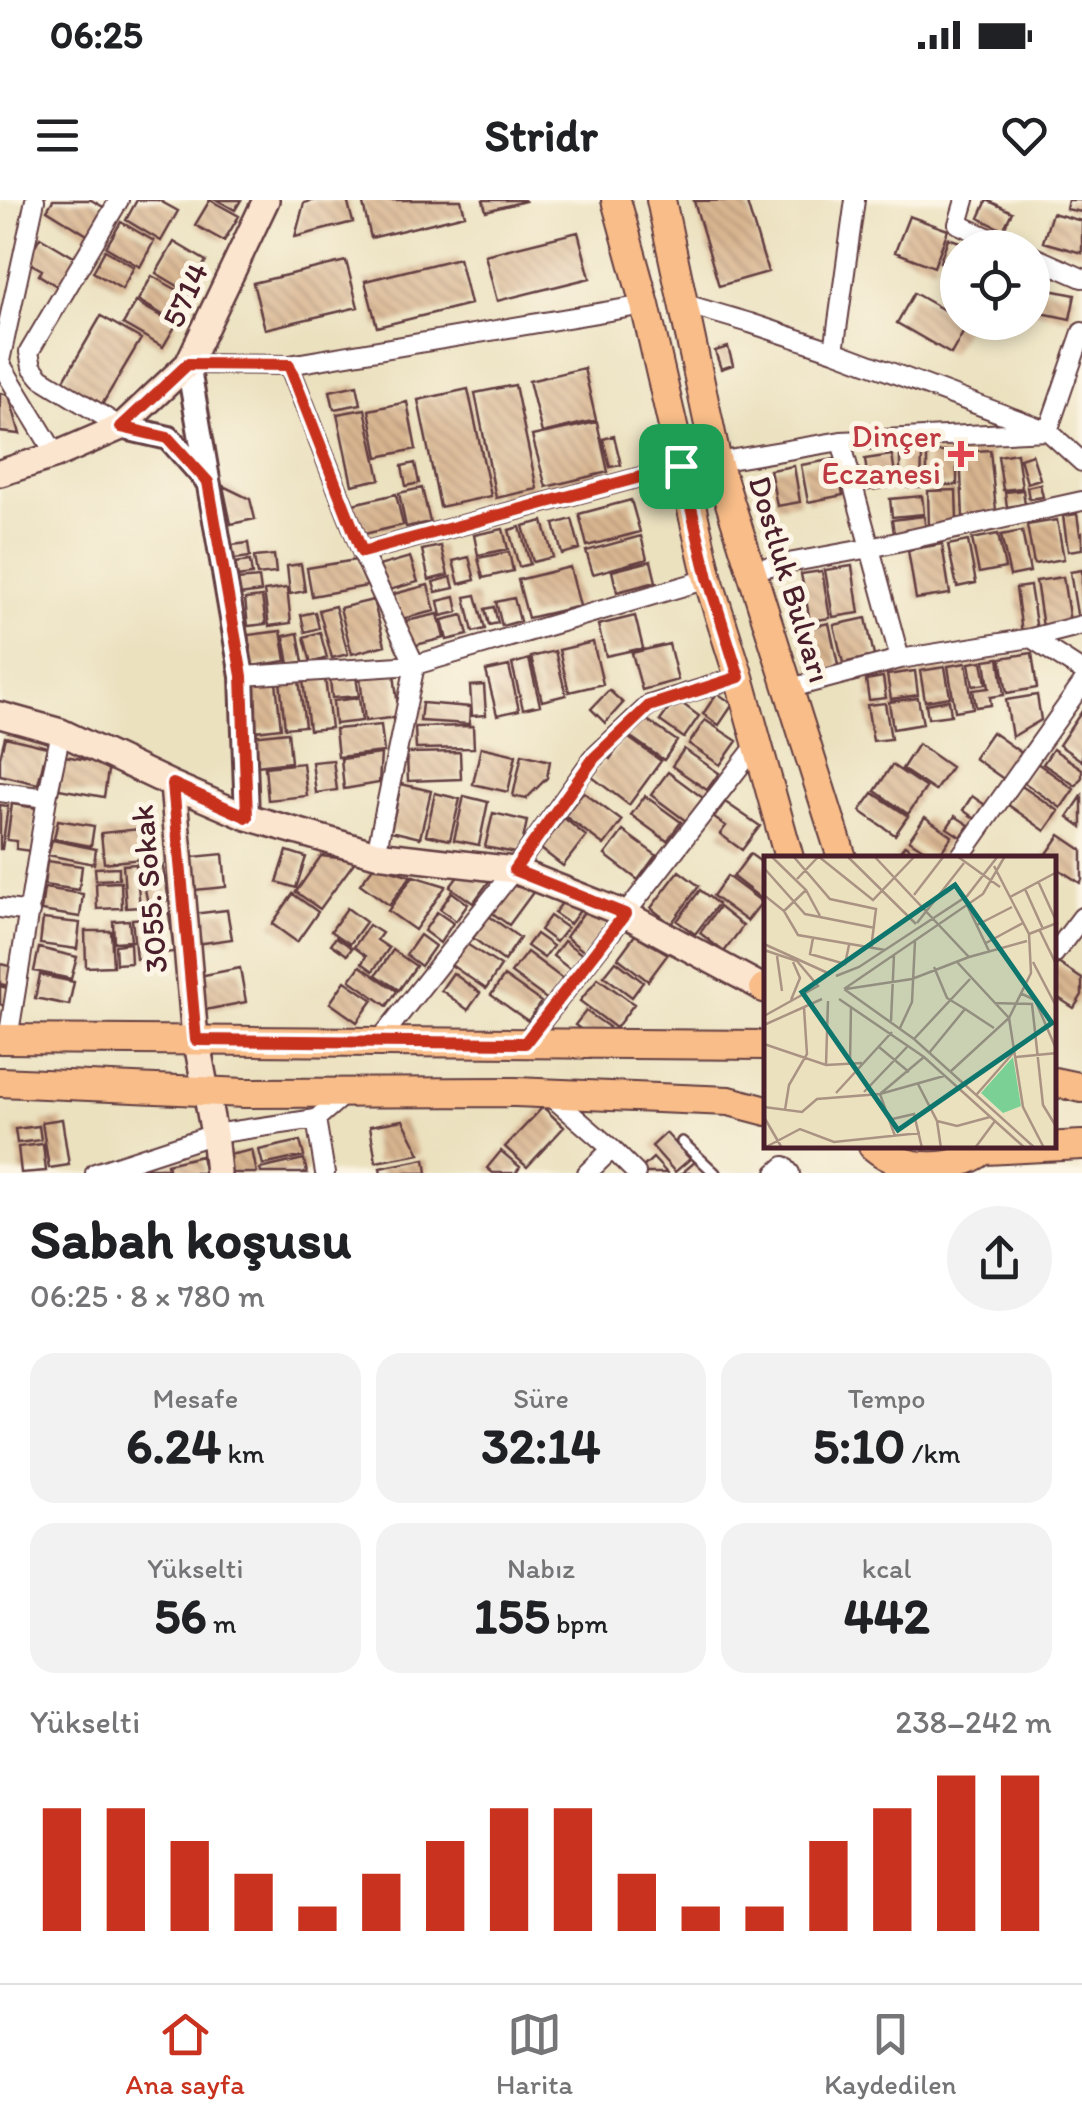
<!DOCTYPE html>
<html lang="tr">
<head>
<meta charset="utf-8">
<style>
  body { margin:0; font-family:Itim,sans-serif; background:#f2f2f2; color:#202124; height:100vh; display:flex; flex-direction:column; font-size:38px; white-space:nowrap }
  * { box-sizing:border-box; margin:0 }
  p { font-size:32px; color:#757577 }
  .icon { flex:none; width:55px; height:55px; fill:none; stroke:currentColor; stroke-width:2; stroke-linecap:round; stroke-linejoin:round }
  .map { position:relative; height:973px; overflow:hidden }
  .details { display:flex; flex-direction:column; background:#fff; flex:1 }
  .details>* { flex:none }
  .tools { position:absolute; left:940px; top:30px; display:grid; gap:20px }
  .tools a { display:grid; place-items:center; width:110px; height:110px; border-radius:50%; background:#fff; box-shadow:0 5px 15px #0003; font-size:50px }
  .pin { position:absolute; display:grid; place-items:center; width:85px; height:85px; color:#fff; margin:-42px; border-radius:20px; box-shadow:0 5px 15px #0006 }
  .round { display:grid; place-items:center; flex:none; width:105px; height:105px; border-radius:52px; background:#f2f2f2 }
  .head { display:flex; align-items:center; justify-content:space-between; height:170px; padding:0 30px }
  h1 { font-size:55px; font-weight:700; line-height:75px }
  .figures { display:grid; grid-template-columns:repeat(3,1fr); gap:15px; height:170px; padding:10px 30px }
  .figures div { display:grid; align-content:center; border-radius:25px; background:#f2f2f2; text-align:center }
  .figures b { font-size:50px; font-weight:700 }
  .figures small { font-size:28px; font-weight:400 }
  .figures p { font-size:28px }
  .chart { height:280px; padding:20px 30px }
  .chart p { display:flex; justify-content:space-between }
  .chart svg { width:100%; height:180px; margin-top:10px; stroke:#c8321e; stroke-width:6 }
  .status { display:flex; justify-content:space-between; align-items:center; height:70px; padding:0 50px; background:#fff; direction:ltr }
  .status svg { height:28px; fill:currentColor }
  header { display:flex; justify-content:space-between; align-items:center; height:130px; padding:0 30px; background:#fff; font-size:45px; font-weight:700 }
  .tabs { display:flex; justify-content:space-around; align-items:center; height:140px; border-top:2px solid #e0e0e0; background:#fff; font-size:28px; color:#757577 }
  .tabs a { display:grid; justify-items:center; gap:5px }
  .tabs .active { color:#c8321e }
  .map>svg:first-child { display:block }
</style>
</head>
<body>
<div class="status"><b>06:25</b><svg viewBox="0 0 49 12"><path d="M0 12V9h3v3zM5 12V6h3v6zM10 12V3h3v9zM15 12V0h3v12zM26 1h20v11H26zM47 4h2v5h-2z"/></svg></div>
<header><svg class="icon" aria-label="menu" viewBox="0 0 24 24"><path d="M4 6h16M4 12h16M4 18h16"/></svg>Stridr<svg class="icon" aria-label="heart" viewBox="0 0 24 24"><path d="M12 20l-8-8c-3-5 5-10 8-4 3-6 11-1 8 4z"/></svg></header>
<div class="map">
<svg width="1082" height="973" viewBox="0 0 1082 973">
  <defs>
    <pattern id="building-back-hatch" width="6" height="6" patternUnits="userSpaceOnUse" patternTransform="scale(2.5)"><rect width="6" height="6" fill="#d9b691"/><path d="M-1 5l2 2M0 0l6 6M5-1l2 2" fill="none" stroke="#b29377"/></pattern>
  </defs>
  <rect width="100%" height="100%" fill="#fcf5e5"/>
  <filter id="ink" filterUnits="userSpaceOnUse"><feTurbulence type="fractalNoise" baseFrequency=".01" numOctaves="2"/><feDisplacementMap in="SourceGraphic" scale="20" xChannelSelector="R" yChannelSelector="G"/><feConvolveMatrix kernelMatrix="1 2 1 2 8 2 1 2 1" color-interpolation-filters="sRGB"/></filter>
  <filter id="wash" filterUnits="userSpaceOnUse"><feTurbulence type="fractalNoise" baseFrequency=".0048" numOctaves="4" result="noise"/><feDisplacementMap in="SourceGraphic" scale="40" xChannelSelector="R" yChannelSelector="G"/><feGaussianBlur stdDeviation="2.25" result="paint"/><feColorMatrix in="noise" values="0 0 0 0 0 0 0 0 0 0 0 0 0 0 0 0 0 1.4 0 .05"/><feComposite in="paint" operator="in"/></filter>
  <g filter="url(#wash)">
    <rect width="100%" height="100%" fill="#ebe1bf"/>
    <g id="blocks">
      <!-- building -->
      <path fill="url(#building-back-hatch)" d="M53 0H91L105 8 89 36 47 10Z
        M137 0H158L178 11 161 41 126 20Z
        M210 0 239 16 224 41 195 25Z
        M217 0H241L235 10Z
        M315 0H347L353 22 295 37 304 3Z
        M362 0H461L465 15 371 38Z
        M483 0H524L525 1 486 11Z
        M746 0 768 72 719 86 694 1Z
        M987 0 1012 12 1003 30 979 18Z
        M1068 0H1082V12L1066 9Z
        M1052 13 1082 21V53L1043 42Z
        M909 16 948 30 934 67 895 52Z
        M121 22 154 41 140 67 106 47Z
        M578 32 590 78 497 101 485 55Z
        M40 37 77 59 60 88 39 75 42 70 26 61Z
        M948 38 975 47 958 48V68L940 62Z
        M174 42 206 61 188 92 156 73Z
        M105 50 134 67 122 89 93 72Z
        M459 58 470 104 377 127 365 81Z
        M346 61 358 107 265 129 253 83Z
        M152 76 190 97 175 122 138 100Z
        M1035 87 1075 95 1070 119 1032 111Z
        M914 93 958 118V122L968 124 951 154 897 123Z
        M136 102 176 125 163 147 123 124Z
        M101 116 141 139 100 208 61 185Z
        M728 147 733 165 721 169 715 151Z
        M584 168 596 220 542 233 529 181Z
        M357 185 361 204 334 209 330 191Z
        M515 185 537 289 496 298 475 193Z
        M468 189 491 296 440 307 418 200Z
        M0 193 9 195 20 234 0 232Z
        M407 202 416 249 378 257 369 210Z
        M365 209 380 279 352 285 337 214Z
        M597 222 608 272 546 287 532 236Z
        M614 236 621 265 610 267 603 239Z
        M990 250 996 311 963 317 960 252Z
        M927 252H957V285H927Z
        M1017 253 1022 288 1003 290 998 256Z
        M900 254H922L921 287H900Z
        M1032 254 1040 279 1027 283 1020 258Z
        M892 255 897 286 869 290 865 259Z
        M836 259 843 295 808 302 801 265Z
        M415 263 419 283 406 286 402 266Z
        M794 266 800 302 777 306 770 270Z
        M1040 284 1043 297 1029 299 1027 287Z
        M223 286 250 299 255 319 231 324Z
        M422 288 430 322 406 327 399 293Z
        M956 290 957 320 929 327 928 291Z
        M1023 290 1025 304 1007 307 1005 292Z
        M396 294 403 325 360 335 353 304Z
        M922 296 924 314 892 317 890 299Z
        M631 300 640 332 587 346 579 314Z
        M1077 314 1080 334 1082 333V349L1068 351 1063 316Z
        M924 316 926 330 894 333 892 320Z
        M572 319 580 349 562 354 554 324Z
        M1057 320 1064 359 1034 364 1027 325Z
        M543 321 553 357 533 362 523 326Z
        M520 327 530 364 519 367 509 330Z
        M503 329 508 349 478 355 474 335Z
        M1022 331 1030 372 1010 376 1001 335Z
        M998 334 1005 368 979 373 972 339Z
        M641 336 647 359 593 374 586 351Z
        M968 341 976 383 957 387 948 345Z
        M248 343 250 357 234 359 232 345Z
        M942 344 950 394 916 399 908 350Z
        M441 346 448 375 429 380 422 350Z
        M509 352 513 371 483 378 478 358Z
        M274 355 276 373 257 375 254 357Z
        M410 357 418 382 382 392 375 367Z
        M469 357 475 380 459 384 453 361Z
        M356 360 367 386 312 396 307 368Z
        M250 361 252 375 236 377 234 363Z
        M651 361 656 382 617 392 612 371Z
        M301 364 305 391 290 394 287 366Z
        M852 366 859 413 833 417 825 370Z
        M570 367 580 406 528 418 518 380Z
        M1082 370V419L1078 420 1070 372Z
        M822 371 830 418 810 421 801 374Z
        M451 377 454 388 436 392 433 382Z
        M1063 377 1070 422 1043 427 1036 381Z
        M259 378 261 392 239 395 237 380Z
        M428 385 435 411 401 419 394 394Z
        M1030 386 1037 430 1022 433 1016 388Z
        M287 388 291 423 269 426 264 391Z
        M476 395 485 429 473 432 465 397Z
        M262 397 266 424 248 426 245 399Z
        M455 397 458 412 441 416 438 401Z
        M514 398 520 421 502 426 496 402Z
        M373 400 385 445 352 454 340 408Z
        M335 406 348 454 332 458 319 410Z
        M494 407 498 423 489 425 485 409Z
        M315 412 319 428 305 432 301 415Z
        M438 414 444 438 408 447 402 422Z
        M463 415 468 435 447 440 442 420Z
        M635 416 643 448 606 456 598 425Z
        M866 418 874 456 843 463 834 425Z
        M829 423 839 469 813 475 802 429Z
        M281 431 286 461 252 466 248 435Z
        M320 432 327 458 311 463 304 437Z
        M298 433 303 462 289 464 284 436Z
        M593 442 603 484 569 492 559 450Z
        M669 444 678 480 642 490 632 453Z
        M555 451 566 495 542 501 531 457Z
        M1032 453 1037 488 1007 493 1001 458Z
        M999 458 1004 495 990 497 991 505 976 507 973 490 989 488 985 460Z
        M529 459 540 505 523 509 512 464Z
        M982 461 986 484 973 486 969 463Z
        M966 463 973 508 955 511 948 466Z
        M509 466 519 510 497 515 486 471Z
        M945 467 950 497 925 501 920 471Z
        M915 471 918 495 891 499 887 475Z
        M394 473 399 517 365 521 360 477Z
        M356 476 359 496 332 498 330 479Z
        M883 477 886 498 869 500 866 480Z
        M325 478 331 528 309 530 303 480Z
        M299 480 305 526 285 528 280 481Z
        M276 482 281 528 255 531 250 484Z
        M484 485 486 515 472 516 470 486Z
        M609 490 623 503 605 523 591 509Z
        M717 493 733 504 719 525 703 514Z
        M1037 495 1041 520 1012 537 1006 500Z
        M359 498 362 521 335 524 333 501Z
        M918 498 923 524 893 529 889 502Z
        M676 499 699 516 684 538 660 521Z
        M949 500 951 515 928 518 926 504Z
        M422 503 470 507 469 524 420 521Z
        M885 503 891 539 873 541 867 505Z
        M1082 511V561L1059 545Z
        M643 517 677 541 664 560 629 536Z
        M705 520 737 541 720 565 689 544Z
        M381 525 384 552 338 557 335 529Z
        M473 526 474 548 416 549 415 527Z
        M288 532 291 562 256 566 252 536Z
        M992 532 1023 554 1005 580 974 558Z
        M626 536 661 561 629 605 592 577 607 557 610 559Z
        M5 537 47 547 38 584 0 575V557Z
        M918 544 951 567 935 591 902 569Z
        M481 547 516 555 508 592 473 584Z
        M684 549 719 573 707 590 672 566Z
        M1053 549 1082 569V577L1076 586 1043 564Z
        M460 552 461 579 408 581 407 553Z
        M381 554 379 583 344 589 341 559Z
        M522 554 550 561 547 578 526 599 513 596Z
        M65 556 109 564 104 597 59 589Z
        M333 560 337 590 316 593 312 562Z
        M303 563 307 596 268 600 265 567Z
        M1037 563 1074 589 1061 608 1023 582Z
        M892 565 926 588 908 614 875 591Z
        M668 572 703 598 686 621 651 595Z
        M401 584 431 591 420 638 391 631Z
        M1020 585 1059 611 1045 631 1007 604Z
        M583 592 622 621 604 645 565 616Z
        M435 593 460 599 450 640 426 635Z
        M873 593 908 616 895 635 860 611Z
        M464 596 488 602 479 645 454 640Z
        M645 596 681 622 667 641 631 615Z
        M972 596 988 607 978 621 963 610Z
        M1082 596V627L1068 617Z
        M725 602 760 626 742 650 720 634 726 626 714 618Z
        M12 604 36 608 31 651 16 649 17 641 7 640Z
        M0 605 8 606 2 649H0Z
        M493 613 527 621 520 654 485 647Z
        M955 616 969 625 961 637 947 628Z
        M925 617 952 636 937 658 909 640Z
        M564 618 586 636 563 666 541 649Z
        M58 620 94 626 91 646 54 639Z
        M149 628 153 658 104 663 101 633Z
        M623 631 656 655 638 680 605 655Z
        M1060 635 1082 650V680L1080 683 1054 666V658H1044Z
        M52 640 96 649 94 664 48 655Z
        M905 645 924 658H895Z
        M287 651 306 657 296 688 277 682Z
        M223 654 226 687 195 690 192 657Z
        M750 654 767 666V695L763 700 733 677Z
        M321 656 356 660 320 709 296 692Z
        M47 661 82 666 79 690 44 685Z
        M162 662 169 700 148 704 140 665Z
        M136 664 140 707 126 708 123 665Z
        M375 665 411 676 389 705 360 684Z
        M119 667V679L96 680 95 668Z
        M679 671 699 686 671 724 651 708Z
        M459 675 490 680 473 703 450 687Z
        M413 676 446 686 415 730 388 711Z
        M727 676 762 702 747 721 713 696Z
        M121 682 122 708 97 709 96 683Z
        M507 684 534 691 509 725 488 710Z
        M44 688 83 694 80 717 41 711Z
        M700 690 718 704 695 734 677 721Z
        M452 692 468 704 456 721 440 709Z
        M293 694 318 712 297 742 272 724Z
        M563 702 581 709 570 724 554 713Z
        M719 707 743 726 724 752 700 733Z
        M347 708 366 722 350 744 331 731Z
        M227 710 232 739 196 744 192 714Z
        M437 712 453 723 440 743 424 731Z
        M584 712 609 721 586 753 566 737Z
        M169 713 174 752 155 754 150 715Z
        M489 716 520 738 504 761 473 738Z
        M550 716 567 728 556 742 540 730Z
        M146 718 151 758 136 759 132 719Z
        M43 719 80 723 77 749 40 744Z
        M129 720 131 741 114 742 113 721Z
        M369 725 382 733 377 740 389 748 373 771 362 763 366 756 354 747Z
        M85 731H111L113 766 86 767Z
        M536 734 553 746 544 758 527 746Z
        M420 735 435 746 421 766 406 755Z
        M635 735 668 754 648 781 618 758Z
        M336 737 352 748 347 755 331 744Z
        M564 741 583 755 571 770 553 756Z
        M130 743 131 763 116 764 115 745Z
        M465 743 501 766 486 789 451 765Z
        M39 748 77 757 71 779 34 771Z
        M393 750 416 766 399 790 376 775Z
        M527 752 563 779 548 800 511 773Z
        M616 761 643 782 632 797 604 776Z
        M1058 763 1082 779V795L1074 808 1054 795V768Z
        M0 764 14 767 10 786 0 784Z
        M360 766 397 791 387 806 350 780Z
        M240 768 246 802 205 810 199 776Z
        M453 773 480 793 468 810 441 790Z
        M40 775 74 782 69 805 35 798Z
        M504 776 541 802 528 821 491 795Z
        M598 778 634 804 616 828 580 801Z
        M345 781 373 800 357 822 330 803Z
        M0 786 7 788 4 806 0 804Z
        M586 811 609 827 598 842 575 825Z
        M543 907 564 927 527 967 505 947Z
        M62 919 69 965 49 968 42 922Z
        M403 920 420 954 376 962 370 926Z
        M39 926 41 940 17 943 15 929Z
        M666 933 690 959 675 972 652 946Z
        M300 941 304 956 263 965 259 950Z
        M43 944 46 971 21 973 18 947Z
        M252 950 257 973H224L220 957Z
        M501 951 520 967 516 973H493L487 968Z
        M201 956 205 973H169L167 964Z
        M653 958 667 973H644L641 969Z
        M304 959 307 973H261L260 969Z
        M425 959 427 973H381L380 968Z
        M696 961 707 973H682Z
        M144 968H166V973H144Z"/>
    </g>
  </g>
  <g filter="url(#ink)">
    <use href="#blocks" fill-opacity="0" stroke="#623c41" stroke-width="2.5"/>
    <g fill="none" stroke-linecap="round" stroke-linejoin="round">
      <!-- service casing -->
      <g stroke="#623c41" stroke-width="14">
        <path id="service" d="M682 942 715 973"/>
      </g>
      <!-- minor casing -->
      <g stroke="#623c41" stroke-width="22">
        <path id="minor" d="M119 0 29 152 32 167 41 178 121 227
          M965 0 958 24 1012 48
          M1032 56 1082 78
          M685 104 750 123 834 151 1048 231 1082 262
          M834 151 855 0
          M0 161 35 0
          M0 163 56 255
          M188 164 289 165 645 105
          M289 165 362 352 681 266
          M841 241 900 459
          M717 262 841 241 1048 231 1082 132
          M362 352 415 465 376 654
          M750 370 870 348 1082 301
          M1031 438 1082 471
          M242 476 415 465 708 379
          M787 489 900 459 1031 438 1082 425
          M0 592 47 598
          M959 658 1082 484
          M0 708 30 712
          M1054 754 1082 717
          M8 839 47 598 61 532
          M378 842 514 670 593 558 649 505 739 477
          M525 843 758 543
          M547 893 612 949 636 973
          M316 919 325 973
          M95 973 214 934 316 919 347 892
          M587 973 612 949
          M776 973 784 966 790 973"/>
      </g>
      <!-- tertiary casing -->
      <g stroke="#623c41" stroke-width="28">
        <path id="tertiary" d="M188 164 242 476 247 617
          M121 227 169 238 207 281"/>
      </g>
      <!-- secondary casing -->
      <g stroke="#623c41" stroke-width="30">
        <path id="secondary" d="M0 273 56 255 121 227 188 164 266 0
          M0 515 61 532 173 585 194 827 214 934 218 973
          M173 585 247 617 376 654 514 670 625 714 767 790"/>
      </g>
      <!-- primary casing -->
      <g stroke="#623c41" stroke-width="32">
        <path id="primary" d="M616 0 645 105 708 379 739 477 789 658
          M661 0 717 262 842 658
          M764 788H767
          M0 839 767 845
          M0 882 245 893 515 892 729 901 767 911
          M1054 882 1082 888
          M873 946C905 973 957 973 989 946
          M986 950 1082 945"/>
      </g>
      <!-- service -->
      <use href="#service" stroke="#fff" stroke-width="9"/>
      <!-- minor -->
      <use href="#minor" stroke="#fff" stroke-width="18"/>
      <!-- tertiary -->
      <use href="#tertiary" stroke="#fff" stroke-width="22"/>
      <!-- secondary -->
      <use href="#secondary" stroke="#fce5cf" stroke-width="25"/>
      <!-- primary -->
      <use href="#primary" stroke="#f8bd88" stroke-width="28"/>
    </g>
  </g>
  <g fill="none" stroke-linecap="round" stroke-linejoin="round" filter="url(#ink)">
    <!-- route casing -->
    <g stroke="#fff" stroke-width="20">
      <path id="route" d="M188 164 289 165 362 352 681 266 708 378 739 477 649 506 594 558 514 670 625 714 525 843 196 840 173 584 247 617 242 476 208 282 168 238 121 227Z"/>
    </g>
    <!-- route -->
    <use href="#route" stroke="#c8321e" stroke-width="12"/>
  </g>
  <!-- markers -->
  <path fill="#e0444e" stroke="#fcf5e5" stroke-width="4" d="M956 239h10v10h10v10h-10v10h-10v-10h-10v-10h10z"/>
  <g text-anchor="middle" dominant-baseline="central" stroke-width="10" stroke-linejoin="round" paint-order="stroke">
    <!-- street labels -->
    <g font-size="32" fill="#4a1f2b" stroke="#fcf5e5">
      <text transform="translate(185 95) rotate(-65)">5714</text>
      <text transform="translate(790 379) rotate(73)">Dostluk Bulvarı</text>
      <text transform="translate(149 689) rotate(-95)">3055. Sokak</text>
    </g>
    <!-- health labels -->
    <g font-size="32" fill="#be3a42" stroke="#fcf5e5" text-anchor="end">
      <text x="941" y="236">Dinçer<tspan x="941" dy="37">Eczanesi</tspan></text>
    </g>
  </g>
  <!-- overview -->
  <g transform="translate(764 656)">
    <rect width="292" height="292" fill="#ebe1bf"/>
    <path d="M249 201 257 250 239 257 217 237Z" fill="#7ad095"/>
    <path fill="none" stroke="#ab9384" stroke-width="2.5" d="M7 0 42 34 56 60M29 0 66 43 112 53 107 93M54 0 109 44 151 0M83 0 152 68M110 0 205 101 263 85M193 0 236 31M230 10 265 78 267 117 245 162 259 251 280 292M0 12 41 58 111 72M33 23 55 0M261 33 279 73M0 39 20 55 34 79 121 94M150 39 180 0M246 41 293 16M203 49 225 95M20 55 42 34M153 67 200 7M213 69 248 51M276 75 293 110M265 78 293 67 274 25M49 82 46 98 81 108 85 89M222 87 259 67M0 88 66 118M0 94 33 105 54 130 0 160M13 100 18 135M269 106 293 152M170 111 183 142 201 153M72 120 95 111 203 40 234 0M80 133 150 183 271 292M80 133 219 38 241 0M82 133 148 123 205 101M256 137 271 144 293 195M75 143 160 201 261 292M27 144 36 122 29 106M230 147 268 148 279 249 293 272M127 165 130 99M0 169 58 143M136 172 148 146 151 85M150 183 206 123M0 188 62 209 98 207M115 191 145 216M165 197 201 153 230 172M252 201 293 197M86 207 87 150M62 209 64 145M186 216 245 162 193 106M154 228 173 265 177 292M100 236 143 191M72 237 128 176M213 238 250 196M0 251 38 256 53 243 116 238 180 220M21 254 25 229 43 198 40 152M0 261 18 292M124 264 150 258 158 292M173 265 193 270 226 261M131 280 116 238 160 201M0 292 36 273 70 286 156 277M211 292 231 265"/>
    <path fill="#0f766e" fill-opacity="0.15" stroke="#0f766e" stroke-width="5" d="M191 29 288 167 134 274 38 136Z"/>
    <rect width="292" height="292" fill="none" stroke="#4a1f2b" stroke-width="5"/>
  </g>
</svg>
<div class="tools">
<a><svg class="icon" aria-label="locate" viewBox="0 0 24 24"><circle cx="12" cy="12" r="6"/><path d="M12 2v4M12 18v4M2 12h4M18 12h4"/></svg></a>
</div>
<div class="pin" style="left:681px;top:266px;background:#1e9e55"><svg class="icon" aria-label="arrive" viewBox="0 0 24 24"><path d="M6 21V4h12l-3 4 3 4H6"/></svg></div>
</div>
<section class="details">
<div class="head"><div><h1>Sabah koşusu</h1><p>06:25 · 8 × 780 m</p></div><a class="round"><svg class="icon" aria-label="share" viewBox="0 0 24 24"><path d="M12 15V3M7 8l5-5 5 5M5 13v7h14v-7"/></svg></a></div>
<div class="figures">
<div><p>Mesafe</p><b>6.24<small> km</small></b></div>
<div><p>Süre</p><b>32:14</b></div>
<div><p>Tempo</p><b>5:10<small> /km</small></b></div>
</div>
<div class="figures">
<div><p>Yükselti</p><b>56<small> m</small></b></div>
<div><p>Nabız</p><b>155<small> bpm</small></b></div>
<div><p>kcal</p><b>442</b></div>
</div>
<div class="chart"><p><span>Yükselti</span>238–242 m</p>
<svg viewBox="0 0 160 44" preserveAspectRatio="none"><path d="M5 44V14M15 44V14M25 44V22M35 44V30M45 44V38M55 44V30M65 44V22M75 44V14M85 44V14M95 44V30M105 44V38M115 44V38M125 44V22M135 44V14M145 44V6M155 44V6"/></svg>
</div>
</section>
<nav class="tabs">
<a class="active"><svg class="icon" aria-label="home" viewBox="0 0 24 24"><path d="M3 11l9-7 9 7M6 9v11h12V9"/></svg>Ana sayfa</a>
<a><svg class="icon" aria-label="map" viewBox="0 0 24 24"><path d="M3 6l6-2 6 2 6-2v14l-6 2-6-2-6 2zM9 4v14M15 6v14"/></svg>Harita</a>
<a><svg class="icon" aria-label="saved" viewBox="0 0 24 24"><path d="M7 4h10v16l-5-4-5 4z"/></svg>Kaydedilen</a>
</nav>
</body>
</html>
